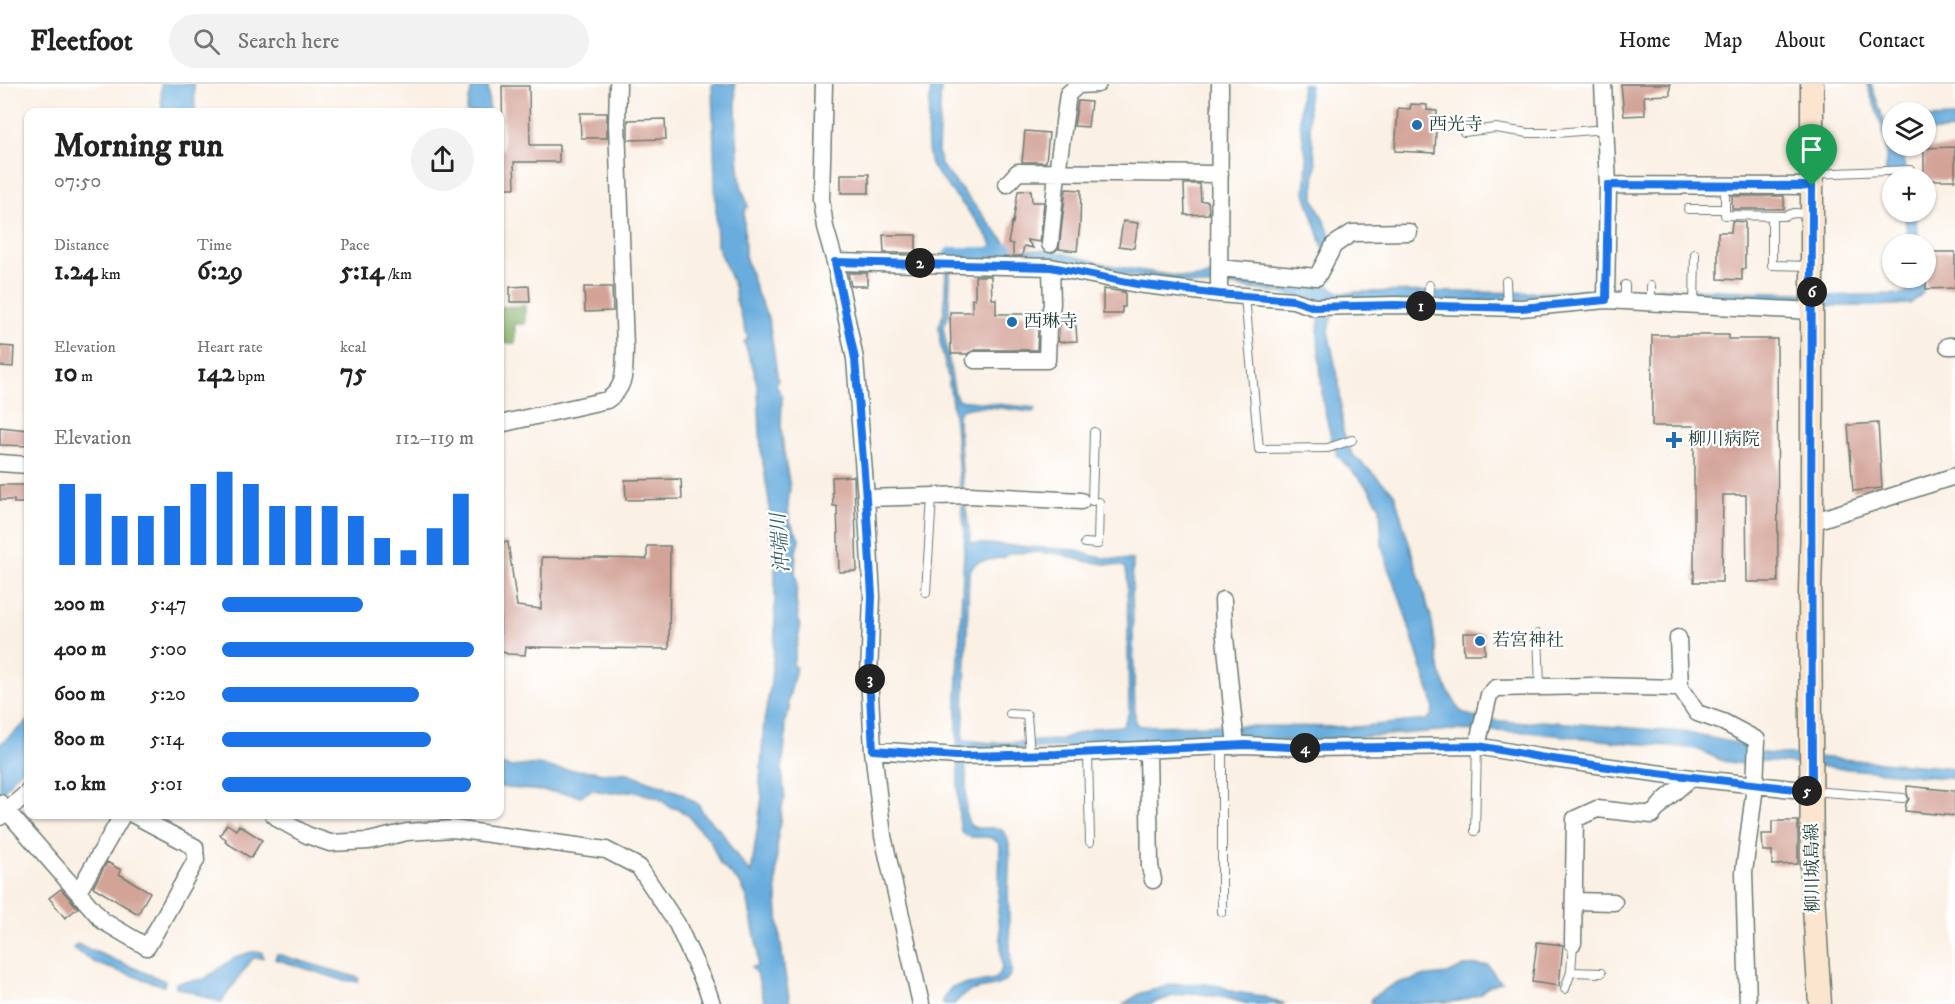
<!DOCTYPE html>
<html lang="en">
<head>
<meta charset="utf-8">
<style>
  body { margin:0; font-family:"IM FELL DW Pica","Noto Serif JP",serif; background:#f2f2f2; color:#222; height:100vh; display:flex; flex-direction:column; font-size:22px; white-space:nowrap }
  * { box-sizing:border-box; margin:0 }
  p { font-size:20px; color:#767676 }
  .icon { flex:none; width:33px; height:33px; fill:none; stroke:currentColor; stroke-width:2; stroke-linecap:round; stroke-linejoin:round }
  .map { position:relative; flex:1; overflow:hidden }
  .details { position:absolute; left:24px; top:24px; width:480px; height:711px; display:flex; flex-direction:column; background:#fff; border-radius:12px; box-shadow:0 2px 4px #0004 }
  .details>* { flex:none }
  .fabs { position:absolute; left:1882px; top:18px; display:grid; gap:12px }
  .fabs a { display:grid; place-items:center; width:54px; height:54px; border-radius:50%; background:#fff; box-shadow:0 2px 4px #0004; font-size:30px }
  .pin { position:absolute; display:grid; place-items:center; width:51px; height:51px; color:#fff; margin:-62px -26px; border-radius:50% 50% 50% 0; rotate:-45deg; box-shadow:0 0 6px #0007 }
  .pin .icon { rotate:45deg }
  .km { position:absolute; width:30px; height:30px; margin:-15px; border-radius:50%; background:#222; color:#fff; font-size:16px; line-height:30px; text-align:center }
  .round { display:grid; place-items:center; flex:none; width:63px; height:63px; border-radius:32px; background:#f2f2f2 }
  .head { display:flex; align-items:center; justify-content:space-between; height:102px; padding:0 30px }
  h1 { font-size:33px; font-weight:700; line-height:45px }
  .figures { display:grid; grid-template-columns:repeat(3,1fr); gap:9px; height:102px; padding:6px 30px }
  .figures div { display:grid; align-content:center }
  .figures b { font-size:26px; font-weight:700 }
  .figures small { font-size:16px; font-weight:400 }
  .figures p { font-size:16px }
  .chart { height:168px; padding:12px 30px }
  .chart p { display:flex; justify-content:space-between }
  .chart svg { width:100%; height:108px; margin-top:6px; stroke:#1a73e8; stroke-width:6 }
  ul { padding:0 30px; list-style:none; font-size:20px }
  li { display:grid; grid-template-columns:96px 72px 1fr; align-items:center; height:45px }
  li i { height:15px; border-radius:8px; background:#1a73e8 }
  header { display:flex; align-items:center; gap:36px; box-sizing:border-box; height:84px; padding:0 30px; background:#fff; border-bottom:2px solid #e0e0e0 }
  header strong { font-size:28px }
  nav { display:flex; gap:33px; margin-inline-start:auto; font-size:21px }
  .search { width:420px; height:54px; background:#f2f2f2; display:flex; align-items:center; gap:15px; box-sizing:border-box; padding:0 21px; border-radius:33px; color:#767676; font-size:22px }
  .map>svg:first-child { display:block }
</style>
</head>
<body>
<header>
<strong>Fleetfoot</strong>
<div class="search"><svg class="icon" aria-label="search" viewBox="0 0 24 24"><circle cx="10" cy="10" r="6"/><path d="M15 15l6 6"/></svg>Search here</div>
<nav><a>Home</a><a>Map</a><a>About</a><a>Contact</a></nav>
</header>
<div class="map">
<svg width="1955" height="920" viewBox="0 0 1955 920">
  <rect width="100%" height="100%" fill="#fff"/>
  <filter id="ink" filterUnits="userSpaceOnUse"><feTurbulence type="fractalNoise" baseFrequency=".0167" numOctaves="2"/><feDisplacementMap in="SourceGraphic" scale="12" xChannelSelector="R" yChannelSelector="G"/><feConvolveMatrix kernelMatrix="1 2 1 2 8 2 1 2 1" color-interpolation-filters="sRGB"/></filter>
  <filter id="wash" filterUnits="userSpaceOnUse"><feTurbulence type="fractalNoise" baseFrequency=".008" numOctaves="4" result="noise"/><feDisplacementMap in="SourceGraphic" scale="24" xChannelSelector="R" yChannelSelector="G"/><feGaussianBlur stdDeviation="1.35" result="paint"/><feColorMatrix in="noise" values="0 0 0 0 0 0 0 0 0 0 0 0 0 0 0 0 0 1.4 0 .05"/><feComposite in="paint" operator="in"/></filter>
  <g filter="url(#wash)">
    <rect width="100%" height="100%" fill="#fbf0e4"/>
    <!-- forest -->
    <path fill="#7faa62" stroke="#4f744b" stroke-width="1.5" d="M525 222V240H515V259H500V223Z"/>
    <!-- water -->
    <path fill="#69adde" stroke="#447589" stroke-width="1.5" fill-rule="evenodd" d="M161 0H194L195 28H162Z
      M473 0H488L489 28H466Z
      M712 0H735C737 34 736 67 741 100 742 109 747 115 748 123L745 125 744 131 745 172 757 209 769 236 778 297 776 301 782 312 781 344 784 369 790 404 788 419 789 436 799 454V460L796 467 795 489 797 498 796 516 800 545 793 580 796 584 788 618 790 626 784 639 786 650 782 686 785 715C780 722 782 730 780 738 771 796 780 863 790 920H765L757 890 751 883 757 882 758 867 747 813 740 799 720 780 710 756 696 742 690 733 678 725 670 723 658 714 644 710 632 707 611 709 592 706 579 713 573 710 500 703V680L511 683 538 680 557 685 594 687C605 692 616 686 627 689 640 692 650 700 664 701L667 704 681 709 699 721 705 732 722 748 733 767 751 789 762 713 760 699 764 638 771 598 775 551V465L770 450 769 417 761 366 758 306 754 286 744 258 748 254 736 216 734 202 717 161Z
      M931 0H941L938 68 941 81 1010 164 1014 165 1053 167 1113 182 1188 194 1202 193 1207 191H1251L1318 202 1322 199C1331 201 1334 207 1343 209 1411 205 1478 210 1545 208 1570 207 1594 203 1619 204L1618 211 1513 217 1338 218 1226 201 1208 202 995 174 991 158 978 139 932 83C923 57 930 27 931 0Z
      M1302 0H1310L1308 17 1310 43 1316 79 1314 98V115L1334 159 1324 166 1305 109 1307 76 1300 39V18Z
      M1867 0H1871L1888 48H1893V62H1906L1904 79 1907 94H1893V104C1881 88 1888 76 1886 59 1884 44 1872 16 1867 0Z
      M1955 33V46L1926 48V34Z
      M1904 128H1915L1919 160H1909Z
      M946 187H950L949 230 943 243 955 311 958 316 1035 324 1033 328C1013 326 977 318 960 327L958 332 963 404 960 405 955 338 948 293 940 258 939 242 944 228Z
      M1912 194H1922L1923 209 1910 220 1873 222H1820L1657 213 1658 204 1797 209 1823 212 1903 210 1913 201Z
      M1319 231 1333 232 1328 247 1339 299 1343 347 1352 370 1394 409 1431 533 1440 588 1447 605 1460 627 1478 635 1525 639 1540 637 1683 648 1740 660 1744 653 1749 655 1750 668 1955 684V695L1765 677H1751L1749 681 1723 677 1697 665 1671 662 1628 659 1529 648 1489 647 1451 646 1310 657H1223L957 667V612L965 449 961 418H965L971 459 1076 466C1094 475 1114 475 1133 476L1132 503 1135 639 1140 642 1224 641 1226 643 1241 642 1356 643 1426 636 1432 631 1433 622 1430 610 1399 511 1388 484 1382 461 1380 423 1369 405 1338 372 1332 357 1323 320 1318 254ZM1035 468 1061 470 1083 477 1122 482 1125 484 1127 491 1129 628 1124 640 1121 642 1094 644 1058 656 991 659 963 656 969 488 973 482 978 478 1005 473 1010 469Z
      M28 637V680L14 693 0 712V660Z
      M958 676 966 677V732L970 741 976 744H993L1002 746 1007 753 1010 764 1008 807 1011 890C1001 905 986 902 970 907 963 910 959 915 954 920H942L946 910 952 903 995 895 1002 885 1000 841 998 836 1000 762C990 744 973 761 962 748 957 742 958 688 958 676Z
      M77 860 165 897 164 902 97 880 73 864Z
      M251 868H262L263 874H253L221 918 176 903V899L204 895 236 873Z
      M277 870 359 894 358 898 342 896 275 875Z
      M1488 881 1493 888 1495 893 1502 898 1488 902 1481 910C1473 912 1467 916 1459 917 1430 920 1399 920 1370 920L1373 913 1396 899 1410 897 1419 893 1448 890 1464 882Z
      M1175 900H1204L1220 902 1234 908 1262 912 1285 920H1249L1222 913 1195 909 1173 912 1150 920H1123L1141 909Z"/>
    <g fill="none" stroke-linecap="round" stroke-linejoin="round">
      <!-- stream -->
      <path stroke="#69adde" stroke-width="5" d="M1325 207 1327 186
        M1612 207 1663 208"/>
      <!-- canal -->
      <path stroke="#69adde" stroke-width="18" d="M952 172H986L1007 168"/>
    </g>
    <g id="blocks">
      <!-- building -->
      <path fill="#d3a397" d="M1621 0H1670V11L1644 12 1645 31 1624 32Z
        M502 2H529L530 61H559V78H514L515 104H500V65H503Z
        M1078 17 1091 18 1088 43 1074 42Z
        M1411 20 1427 21V26L1437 27 1435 69 1395 67 1398 24 1410 25Z
        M580 29H607V54H581Z
        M665 35 666 55 628 56V36Z
        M1025 47 1049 49 1046 78H1022Z
        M1955 63V96H1926V94H1924V64Z
        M841 90H869V109H841Z
        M1184 100H1200L1201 117H1208L1209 130 1185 131Z
        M1066 105 1081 106 1080 140 1077 167 1059 165Z
        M1031 106 1032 118H1044L1040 158 1027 156 1033 164 1024 162 1022 172H1013V160L1008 159 1012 138 1013 139 1018 107Z
        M1732 112H1784V125H1732Z
        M1123 137 1138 139 1134 164 1119 162Z
        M1732 137 1745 138V185H1742V196L1718 195V148H1731Z
        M883 151H916V169H884Z
        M1926 168H1955V204L1926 205Z
        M848 189H867V202H851Z
        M975 192H991L992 215H996V230H1039L1037 266H975L967 270H951L950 228H972V215H975Z
        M529 202 530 218H510V203Z
        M584 203H612L613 227 585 228Z
        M1103 205 1125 208V223H1122V230H1103Z
        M1070 228V242H1076L1077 257 1058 258 1061 229Z
        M1652 251H1729V255H1777L1778 498H1747L1746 411H1723L1722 498H1694V342H1652Z
        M0 262 14 263 13 283 0 282Z
        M1878 339 1882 404 1853 407 1848 341Z
        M0 343 28 346V362L0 361Z
        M854 392 857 487 839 488 837 422H833L832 393Z
        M681 395 682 415 626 416 625 396Z
        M0 401H28V419H14V416H0Z
        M508 458 517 522 541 525 542 473 647 475V462H670L669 565 526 563 525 571 508 570 500 567V459Z
        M1463 549H1484L1485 570H1464Z
        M1907 702 1955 707V732L1905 727 1906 720 1909 715 1907 709Z
        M1772 737H1798V780L1772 781V767H1763L1762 750H1772Z
        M227 740 236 746 239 741 262 756 251 774 225 758 226 755 220 751Z
        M107 778 121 786 119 790 150 808 138 830 93 803Z
        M61 805 78 824 65 834 49 814Z
        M1537 858 1563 861 1559 902 1532 898Z"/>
    </g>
  </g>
  <g filter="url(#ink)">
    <use href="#blocks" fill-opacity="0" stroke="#6c7c72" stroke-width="1.5"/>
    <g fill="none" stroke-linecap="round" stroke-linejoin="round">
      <!-- service casing -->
      <g stroke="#6c7c72" stroke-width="10">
        <path id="service" d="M1464 48 1495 44 1528 49H1556L1605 45
          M1812 90 1910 86
          M1725 102V131L1784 132 1794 129 1811 130
          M1688 125H1725
          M1772 132V181L1811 182
          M1506 197 1507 224
          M1245 213 1259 365 1328 364 1352 356
          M1625 217V201
          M1651 219V202
          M1694 221 1695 170
          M1428 222 1429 201
          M1092 417 1094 348
          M1085 459 1098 460 1099 418
          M926 508 932 413
          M1538 550 1540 603
          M1010 630 1027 631 1030 670
          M1222 662V828
          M1088 669 1090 758
          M1812 707 1903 714
          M1475 747 1477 662
          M1571 888 1601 889
          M1565 905 1571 888 1573 859"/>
      </g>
      <!-- minor casing -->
      <g stroke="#6c7c72" stroke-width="19">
        <path id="minor" d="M824 0 821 115 825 143 835 178 855 275 866 414 872 512 869 592 873 666 883 752 921 920
          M1603 0 1608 101 1606 216
          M1007 100 1018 88 1220 90
          M1608 101 1812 102
          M1050 160 1057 89 1068 10 1078 1 1098 0
          M835 178 1051 183 1137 200 1219 210 1293 216 1314 223 1395 221 1521 224 1606 216 1812 227
          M1219 184 1317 193 1334 161 1352 149 1409 148
          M1219 210 1220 0
          M1948 262H1955
          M975 276H1047L1048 241 1052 220 1051 183
          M500 340 607 316C627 303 624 285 625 264L617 40 618 0
          M0 379 28 381
          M866 414 969 411 1081 417
          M1812 438 1955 392
          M1223 516 1224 544 1236 662
          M1678 554 1680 604 1697 629 1723 638 1757 656 1755 702 1744 788 1748 920
          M1477 662 1489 611 1496 604 1593 602 1680 604
          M873 666 957 672 1057 670 1245 661 1309 664 1477 662 1539 673 1691 694 1812 707
          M1148 666 1150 782 1153 796
          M0 719 103 837 147 863 196 776 195 763 132 730
          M273 730 280 736 307 751 330 759 369 757 407 748 453 745 606 766 639 783 677 840 707 905 712 920
          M0 733 28 708
          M78 808 123 730
          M1574 817 1614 818
          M1573 859 1575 735 1597 725 1652 731 1665 716 1691 694"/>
      </g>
      <!-- secondary casing -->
      <g stroke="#6c7c72" stroke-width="25">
        <path id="secondary" d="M1812 0V438L1810 507 1812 792 1820 920"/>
      </g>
      <!-- service -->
      <use href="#service" stroke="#fff" stroke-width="8"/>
      <!-- minor -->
      <use href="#minor" stroke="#fff" stroke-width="16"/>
      <!-- secondary -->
      <use href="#secondary" stroke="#fce5cf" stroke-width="22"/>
    </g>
  </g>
  <g fill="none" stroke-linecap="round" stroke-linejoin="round" filter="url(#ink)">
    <!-- route casing -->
    <g stroke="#fff" stroke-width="12">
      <path id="route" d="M1608 101 1812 102C1811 304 1811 505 1812 707L1615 684 1539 673 1478 662 1309 664 1245 661 1057 670 957 672 873 666 869 592 872 512 866 414 855 275 835 178 1051 183 1137 200 1219 210 1293 216 1314 223 1395 221 1521 224 1606 216Z"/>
    </g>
    <!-- route -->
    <use href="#route" stroke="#1a73e8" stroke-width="8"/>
  </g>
  <!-- markers -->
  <g fill="#1f6fb2" stroke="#fff" stroke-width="2">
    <circle cx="1417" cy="41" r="6"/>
    <circle cx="1012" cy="238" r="6"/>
    <path d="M1671 347h6v6h6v6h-6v6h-6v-6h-6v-6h6z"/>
    <circle cx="1480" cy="557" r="6"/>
  </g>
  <g text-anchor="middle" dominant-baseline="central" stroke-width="4.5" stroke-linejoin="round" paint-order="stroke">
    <!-- poi labels -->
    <g font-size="18" fill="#1f3d34" stroke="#fff" text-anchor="start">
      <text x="1429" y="41">西光寺</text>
      <text x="1024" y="238">西琳寺</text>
      <text x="1688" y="356">柳川病院</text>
      <text x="1492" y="557">若宮神社</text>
    </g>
    <!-- street labels -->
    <g font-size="18" fill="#1f3d34" stroke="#fff">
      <text transform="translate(1813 784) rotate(-91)">柳川城島線</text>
    </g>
    <!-- water labels -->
    <g font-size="20" font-style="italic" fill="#355f67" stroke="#fff">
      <text transform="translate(781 459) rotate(-94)">沖端川</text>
    </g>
  </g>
</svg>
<div class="fabs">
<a><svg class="icon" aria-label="layers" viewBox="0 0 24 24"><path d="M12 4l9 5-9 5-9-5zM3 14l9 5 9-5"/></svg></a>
<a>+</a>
<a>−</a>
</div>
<div class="pin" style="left:1812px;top:102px;background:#1e9e55"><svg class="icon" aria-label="arrive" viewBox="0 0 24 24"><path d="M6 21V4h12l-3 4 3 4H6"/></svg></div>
<b class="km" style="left:1421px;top:222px">1</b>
<b class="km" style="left:920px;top:179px">2</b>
<b class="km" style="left:870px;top:595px">3</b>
<b class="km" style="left:1305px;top:664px">4</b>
<b class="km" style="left:1807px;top:707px">5</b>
<b class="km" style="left:1812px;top:208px">6</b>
<section class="details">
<div class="head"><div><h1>Morning run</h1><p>07:50</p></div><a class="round"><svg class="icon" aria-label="share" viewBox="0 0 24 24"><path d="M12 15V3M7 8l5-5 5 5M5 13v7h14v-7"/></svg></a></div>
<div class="figures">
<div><p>Distance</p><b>1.24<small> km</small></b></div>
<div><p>Time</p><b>6:29</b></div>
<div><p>Pace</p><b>5:14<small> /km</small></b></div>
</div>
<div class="figures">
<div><p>Elevation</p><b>10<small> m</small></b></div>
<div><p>Heart rate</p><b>142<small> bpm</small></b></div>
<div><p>kcal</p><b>75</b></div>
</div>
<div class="chart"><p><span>Elevation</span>112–119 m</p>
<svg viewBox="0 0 160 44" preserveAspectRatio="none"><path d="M5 44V11M15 44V15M25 44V24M35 44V24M45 44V20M55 44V11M65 44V6M75 44V11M85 44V20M95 44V20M105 44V20M115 44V24M125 44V33M135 44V38M145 44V29M155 44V15"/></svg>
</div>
<ul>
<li><b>200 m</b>5:47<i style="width:56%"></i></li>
<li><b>400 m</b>5:00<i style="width:100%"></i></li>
<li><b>600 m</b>5:20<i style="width:78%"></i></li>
<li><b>800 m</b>5:14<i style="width:83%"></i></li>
<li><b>1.0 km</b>5:01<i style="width:99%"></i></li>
</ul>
</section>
</div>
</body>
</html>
